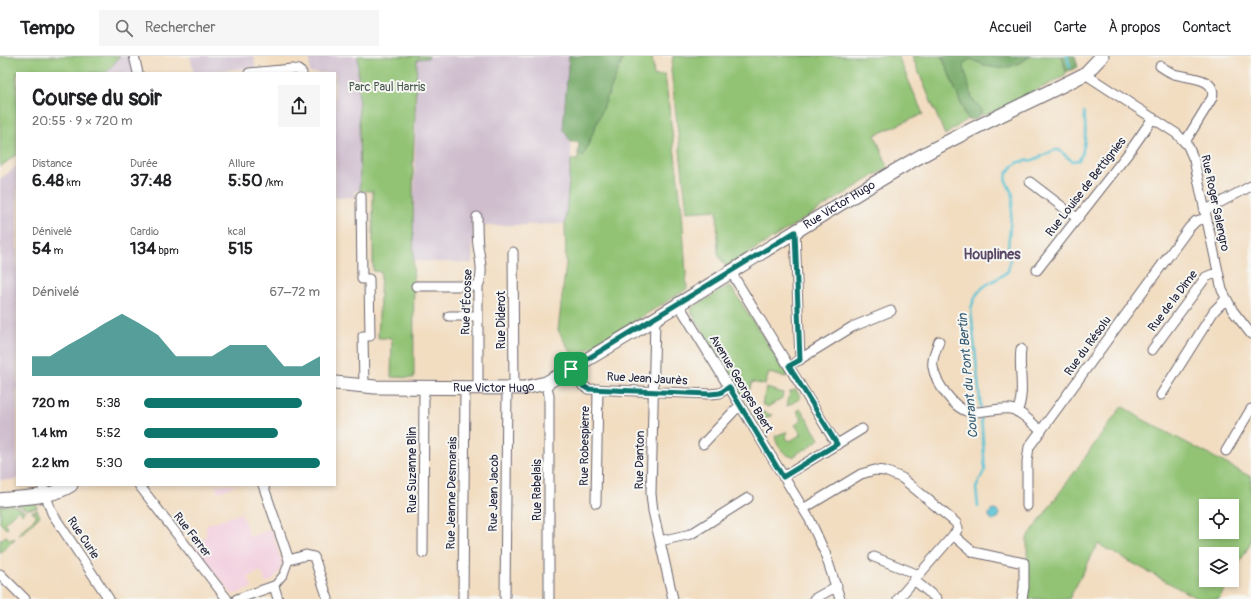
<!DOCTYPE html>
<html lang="fr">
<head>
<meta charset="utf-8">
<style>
  body { margin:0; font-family:Pangolin,sans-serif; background:#f6f6f6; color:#202124; height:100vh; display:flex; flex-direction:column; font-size:15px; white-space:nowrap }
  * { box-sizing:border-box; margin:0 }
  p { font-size:13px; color:#757577 }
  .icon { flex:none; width:22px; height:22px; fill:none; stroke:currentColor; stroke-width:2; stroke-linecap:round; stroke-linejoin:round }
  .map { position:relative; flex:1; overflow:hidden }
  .drawer { position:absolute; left:16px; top:16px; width:320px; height:414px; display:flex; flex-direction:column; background:#fff; border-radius:0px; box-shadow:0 2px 6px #0003 }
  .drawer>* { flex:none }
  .controls { position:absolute; left:1199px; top:443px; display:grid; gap:8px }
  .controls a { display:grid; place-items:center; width:40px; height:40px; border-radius:0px; background:#fff; box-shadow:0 2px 6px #0003; font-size:20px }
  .pin { position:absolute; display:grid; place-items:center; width:34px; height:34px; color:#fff; margin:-17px; border-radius:8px; box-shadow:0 2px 6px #0006 }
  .round { display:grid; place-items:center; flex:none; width:42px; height:42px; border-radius:0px; background:#f6f6f6 }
  .head { display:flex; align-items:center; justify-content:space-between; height:68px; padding:0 16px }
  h1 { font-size:22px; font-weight:700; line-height:30px }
  .metrics { display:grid; grid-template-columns:repeat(3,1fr); gap:6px; height:68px; padding:4px 16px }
  .metrics div { display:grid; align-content:center }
  .metrics b { font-size:17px; font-weight:700 }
  .metrics small { font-size:11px; font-weight:400 }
  .metrics p { font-size:11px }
  .chart { height:112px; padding:8px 16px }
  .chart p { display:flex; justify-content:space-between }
  .chart svg { width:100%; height:72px; margin-top:4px; fill:#0f766e; opacity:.7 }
  ul { padding:0 16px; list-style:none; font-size:13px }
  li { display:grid; grid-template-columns:64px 48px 1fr; align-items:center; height:30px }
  li i { height:10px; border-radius:5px; background:#0f766e }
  header { display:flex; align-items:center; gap:24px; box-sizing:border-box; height:56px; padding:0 20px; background:#fff; border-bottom:1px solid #e0e0e0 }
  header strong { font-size:19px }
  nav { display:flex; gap:22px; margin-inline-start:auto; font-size:14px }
  .search { width:280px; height:36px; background:#f6f6f6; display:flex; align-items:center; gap:10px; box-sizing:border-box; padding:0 14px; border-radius:0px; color:#757577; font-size:15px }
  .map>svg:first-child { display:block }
</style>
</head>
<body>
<header>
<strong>Tempo</strong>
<div class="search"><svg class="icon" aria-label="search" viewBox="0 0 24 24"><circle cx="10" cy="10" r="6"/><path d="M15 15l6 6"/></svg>Rechercher</div>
<nav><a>Accueil</a><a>Carte</a><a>À propos</a><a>Contact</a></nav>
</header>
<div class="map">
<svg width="1251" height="543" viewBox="0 0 1251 543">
  <rect width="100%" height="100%" fill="#f6f6f2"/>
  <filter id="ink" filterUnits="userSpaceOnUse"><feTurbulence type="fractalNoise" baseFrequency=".025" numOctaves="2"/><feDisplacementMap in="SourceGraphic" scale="8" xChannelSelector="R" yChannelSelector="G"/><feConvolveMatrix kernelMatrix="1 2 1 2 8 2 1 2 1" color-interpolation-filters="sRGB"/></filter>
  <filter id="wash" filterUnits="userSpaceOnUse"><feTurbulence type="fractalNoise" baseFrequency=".012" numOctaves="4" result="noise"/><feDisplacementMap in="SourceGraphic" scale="16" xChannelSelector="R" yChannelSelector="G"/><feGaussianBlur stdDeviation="0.9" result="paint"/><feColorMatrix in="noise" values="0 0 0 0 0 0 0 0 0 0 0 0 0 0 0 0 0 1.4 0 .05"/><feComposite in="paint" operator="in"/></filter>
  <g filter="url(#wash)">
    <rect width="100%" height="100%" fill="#f2ddc1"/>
    <!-- built -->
    <path fill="#f3cfdf" d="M215 429H238L218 436Z
      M241 457 250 481 271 473 282 507 278 518 273 523 266 527 261 515 248 521 252 532 233 539 194 490 206 480V469Z"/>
    <!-- industrial -->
    <path fill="#cfbdce" d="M120 0H137L142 17H107Z
      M190 0H254L255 11 194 17Z
      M322 0H358L360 135H354L355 141 335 142V17H309L310 1Z
      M429 0H569L563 73 571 86V104L565 168 474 170 472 207 413 205 417 2H428Z
      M17 110V424H0V123Z"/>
    <!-- green -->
    <path fill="#92c374" stroke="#5a7258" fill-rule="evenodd" d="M0 0H120L106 17H17V98L0 111Z
      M358 0H429L428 2 417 3 413 109 414 322 391 321 392 282H378L381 216 373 215V135H360Z
      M624 0H652L654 20 665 19 682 155 687 233 574 302 558 274 566 208 565 168 571 104H578V98L583 101Z
      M673 0H898L923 58 875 79 888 111 726 211 718 198 717 154 687 156 671 14Z
      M912 0H942L967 63 945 79Z
      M1031 0H1062L1066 16 1065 20 989 58 980 59 982 54 972 43 962 7 971 3C997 16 1007 15 1031 0Z
      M728 230 731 231 787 318 786 321 769 317 765 329 752 326 746 343 741 339 691 255 693 251Z
      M766 332 783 337 782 342 768 351 762 348Z
      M794 334H796L801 342 787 350 790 336Z
      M1122 350 1142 363 1251 421V486L1232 520V498H1206V524H1230L1219 543H1198L1098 488 1069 543H1028L1027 482ZM1206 450H1232V476H1206Z
      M801 353 819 383 807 393H804L793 401C784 400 776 389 775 380L786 376 787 378 786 382 790 385 802 378 795 369 802 363 797 355Z
      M760 355 772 359 760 367 754 360Z
      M36 446 37 452 27 453 17 449Z
      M12 449 25 455 22 458 18 454 4 467 8 471 6 473 0 467V450Z
      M37 454 40 460 20 479 18 478 36 461 32 455Z
      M6 480 11 484 14 482 15 483 0 497V484Z"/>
    <!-- forest -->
    <path fill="#75a966" stroke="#4c6650" d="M569 0H624L583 101 578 98 579 86H571L563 73Z
      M942 0H1031C1007 15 997 16 971 3L963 7 972 43 982 54 980 59 975 64 967 63Z
      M1062 0H1075L1078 11 1066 16Z"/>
    <!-- water -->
    <path fill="#59c3d5" stroke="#3e7288" d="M989 459a5 5 0 1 1 10 0a5 5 0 1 1-10 0Z"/>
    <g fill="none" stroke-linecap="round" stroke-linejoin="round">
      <!-- stream -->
      <path stroke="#59c3d5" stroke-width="2.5" d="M1067 0 1070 11
        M981 354 971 253C978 226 989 231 1008 215L1010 205 1008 192 1013 139 1006 125 1007 117 1012 111 1019 106 1033 104 1055 94H1059L1072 105 1079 104C1087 90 1086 71 1084 56
        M978 451 976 432 985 413 981 359"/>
    </g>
  </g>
  <g filter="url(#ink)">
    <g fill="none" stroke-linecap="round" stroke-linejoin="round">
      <!-- pedestrian casing -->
      <g stroke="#6b636a" stroke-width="9">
        <path id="pedestrian" d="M274 530 284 518 289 504"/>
      </g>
      <!-- minor casing -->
      <g stroke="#6b636a" stroke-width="11">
        <path id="minor" d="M134 0 138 17
          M1160 10C1165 13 1169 16 1174 18 1187 22 1218 21 1212 42L1185 86
          M249 17 292 13 298 14 302 17
          M1085 18 1177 78 1188 90 1194 104 1222 234 1233 255 1251 278
          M1030 126 1077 162
          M361 140 362 223H369L370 280H363L364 330
          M1204 155 1251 130
          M477 161C477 171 477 180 478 190 480 203 484 217 478 230V332
          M795 176 800 304
          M513 196 514 332
          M1037 214 1130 95 1153 62
          M731 216 837 389
          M416 230H478
          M679 249 810 464 825 497 840 543
          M449 260H478
          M655 263 651 438 653 455 673 543
          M939 285C937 292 931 303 933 311 935 326 955 355 971 356 984 357 998 351 1011 353 1021 355 1033 368 1041 375
          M1152 294 1206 221 1218 216
          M797 305 852 271 891 255
          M571 313 583 330 588 333 710 338 720 337 729 331
          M546 327 549 339V543
          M1161 339 1214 255 1226 243
          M1017 356C1026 336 1018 314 1021 293
          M703 388 735 354 741 350
          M1226 395 1251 353
          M783 421 862 373
          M139 429 227 543
          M263 429 289 504 306 499 314 501 328 543
          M43 432 52 457 109 543
          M596 447 598 333
          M1027 450V405L1029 391 1189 172 1196 165 1206 162
          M803 453 861 418 875 414 885 415 902 422 956 467 958 472 956 476 898 543
          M953 479 973 496 1024 507V531L1022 543
          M660 485 691 478 748 442
          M423 497 424 331
          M874 501 919 519
          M0 518 25 543
          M914 524 937 543
          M237 543 274 530 278 543
          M463 543 465 332
          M505 543 507 332
          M814 543 837 530"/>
      </g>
      <!-- secondary casing -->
      <g stroke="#6b636a" stroke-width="15">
        <g id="secondary">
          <path id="s1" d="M335 327 375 331 524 332 546 327C671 257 788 177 912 105 968 73 1028 47 1085 18L1102 0"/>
          <path d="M0 444C23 441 51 442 71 429"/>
        </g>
      </g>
      <!-- pedestrian -->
      <use href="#pedestrian" stroke="#fff" stroke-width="7"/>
      <!-- minor -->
      <use href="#minor" stroke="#fff" stroke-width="9"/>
      <!-- secondary -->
      <use href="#secondary" stroke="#fff" stroke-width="13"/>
    </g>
  </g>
  <g fill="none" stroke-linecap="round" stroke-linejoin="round" filter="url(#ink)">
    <!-- route casing -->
    <g stroke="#fff" stroke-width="8">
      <path id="route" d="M795 176 800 304 789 310 837 388 783 421 729 331 720 337 710 338 588 333 583 330 571 313Z"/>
    </g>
    <!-- route -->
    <use href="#route" stroke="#0f766e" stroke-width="5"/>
  </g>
  <g text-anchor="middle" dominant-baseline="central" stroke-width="4" stroke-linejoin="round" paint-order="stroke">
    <!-- park labels -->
    <g font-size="12" fill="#495a4f" stroke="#f6f6f2">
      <text x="387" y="31">Parc Paul Harris</text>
    </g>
    <!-- street labels -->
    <g font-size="12" fill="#22223b" stroke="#f6f6f2">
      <text transform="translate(1086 131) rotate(-52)">Rue Louise de Bettignies</text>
      <text transform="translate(1215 147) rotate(78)">Rue Roger Salengro</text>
      <text stroke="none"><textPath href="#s1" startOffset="555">Rue Victor Hugo</textPath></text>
      <text transform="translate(1173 245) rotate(-53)">Rue de la Dime</text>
      <text transform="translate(467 246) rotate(-88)">Rue d'Écosse</text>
      <text transform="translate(501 264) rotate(-90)">Rue Diderot</text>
      <text transform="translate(1088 290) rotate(-54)">Rue du Résolu</text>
      <text transform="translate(647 323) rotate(3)">Rue Jean Jaurès</text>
      <text transform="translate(741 328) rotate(59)">Avenue Georges Baert</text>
      <text stroke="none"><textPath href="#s1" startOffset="159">Rue Victor Hugo</textPath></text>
      <text transform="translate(585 390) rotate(-89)">Rue Robespierre</text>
      <text transform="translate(640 404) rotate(-89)">Rue Danton</text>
      <text transform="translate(412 414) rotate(-90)">Rue Suzanne Blin</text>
      <text transform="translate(537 434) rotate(-90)">Rue Rabelais</text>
      <text transform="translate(452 437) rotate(-89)">Rue Jeanne Desmarais</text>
      <text transform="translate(494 437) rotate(-89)">Rue Jean Jacob</text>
      <text transform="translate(192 479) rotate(52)">Rue Ferrer</text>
      <text transform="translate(83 482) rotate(56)">Rue Curie</text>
    </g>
    <!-- water labels -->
    <g font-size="13" font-style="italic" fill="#355a71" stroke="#f6f6f2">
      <text transform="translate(968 320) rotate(-95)">Courant du Pont Bertin</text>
    </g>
    <!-- quarter labels -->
    <g font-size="14" font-weight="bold" fill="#5b4a67" stroke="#f6f6f2">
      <text x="992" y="198">Houplines</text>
    </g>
  </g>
</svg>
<div class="controls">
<a><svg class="icon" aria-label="locate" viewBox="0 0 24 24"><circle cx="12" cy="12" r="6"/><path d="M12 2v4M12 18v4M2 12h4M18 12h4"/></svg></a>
<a><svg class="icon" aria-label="layers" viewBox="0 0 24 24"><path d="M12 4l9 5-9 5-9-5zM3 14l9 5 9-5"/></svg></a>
</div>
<div class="pin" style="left:571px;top:313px;background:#1e9e55"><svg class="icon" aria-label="arrive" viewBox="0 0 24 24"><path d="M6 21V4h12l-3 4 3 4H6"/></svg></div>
<section class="drawer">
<div class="head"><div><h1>Course du soir</h1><p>20:55 · 9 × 720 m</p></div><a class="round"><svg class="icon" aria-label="share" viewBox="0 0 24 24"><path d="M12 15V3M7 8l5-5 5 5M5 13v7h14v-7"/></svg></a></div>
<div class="metrics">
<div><p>Distance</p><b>6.48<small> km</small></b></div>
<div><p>Durée</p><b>37:48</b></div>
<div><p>Allure</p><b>5:50<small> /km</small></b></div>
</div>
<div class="metrics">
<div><p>Dénivelé</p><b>54<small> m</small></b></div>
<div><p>Cardio</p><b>134<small> bpm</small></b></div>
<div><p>kcal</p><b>515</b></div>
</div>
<div class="chart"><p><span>Dénivelé</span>67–72 m</p>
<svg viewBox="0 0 160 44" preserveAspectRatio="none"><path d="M0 44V32L10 32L20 25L30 19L40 12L50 6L60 12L70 19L80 32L90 32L100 32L110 25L120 25L130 25L140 38L150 38L160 32V44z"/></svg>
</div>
<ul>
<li><b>720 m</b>5:38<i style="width:90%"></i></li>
<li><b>1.4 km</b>5:52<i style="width:76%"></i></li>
<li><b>2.2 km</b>5:30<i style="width:100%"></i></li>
</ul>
</section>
</div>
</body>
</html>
